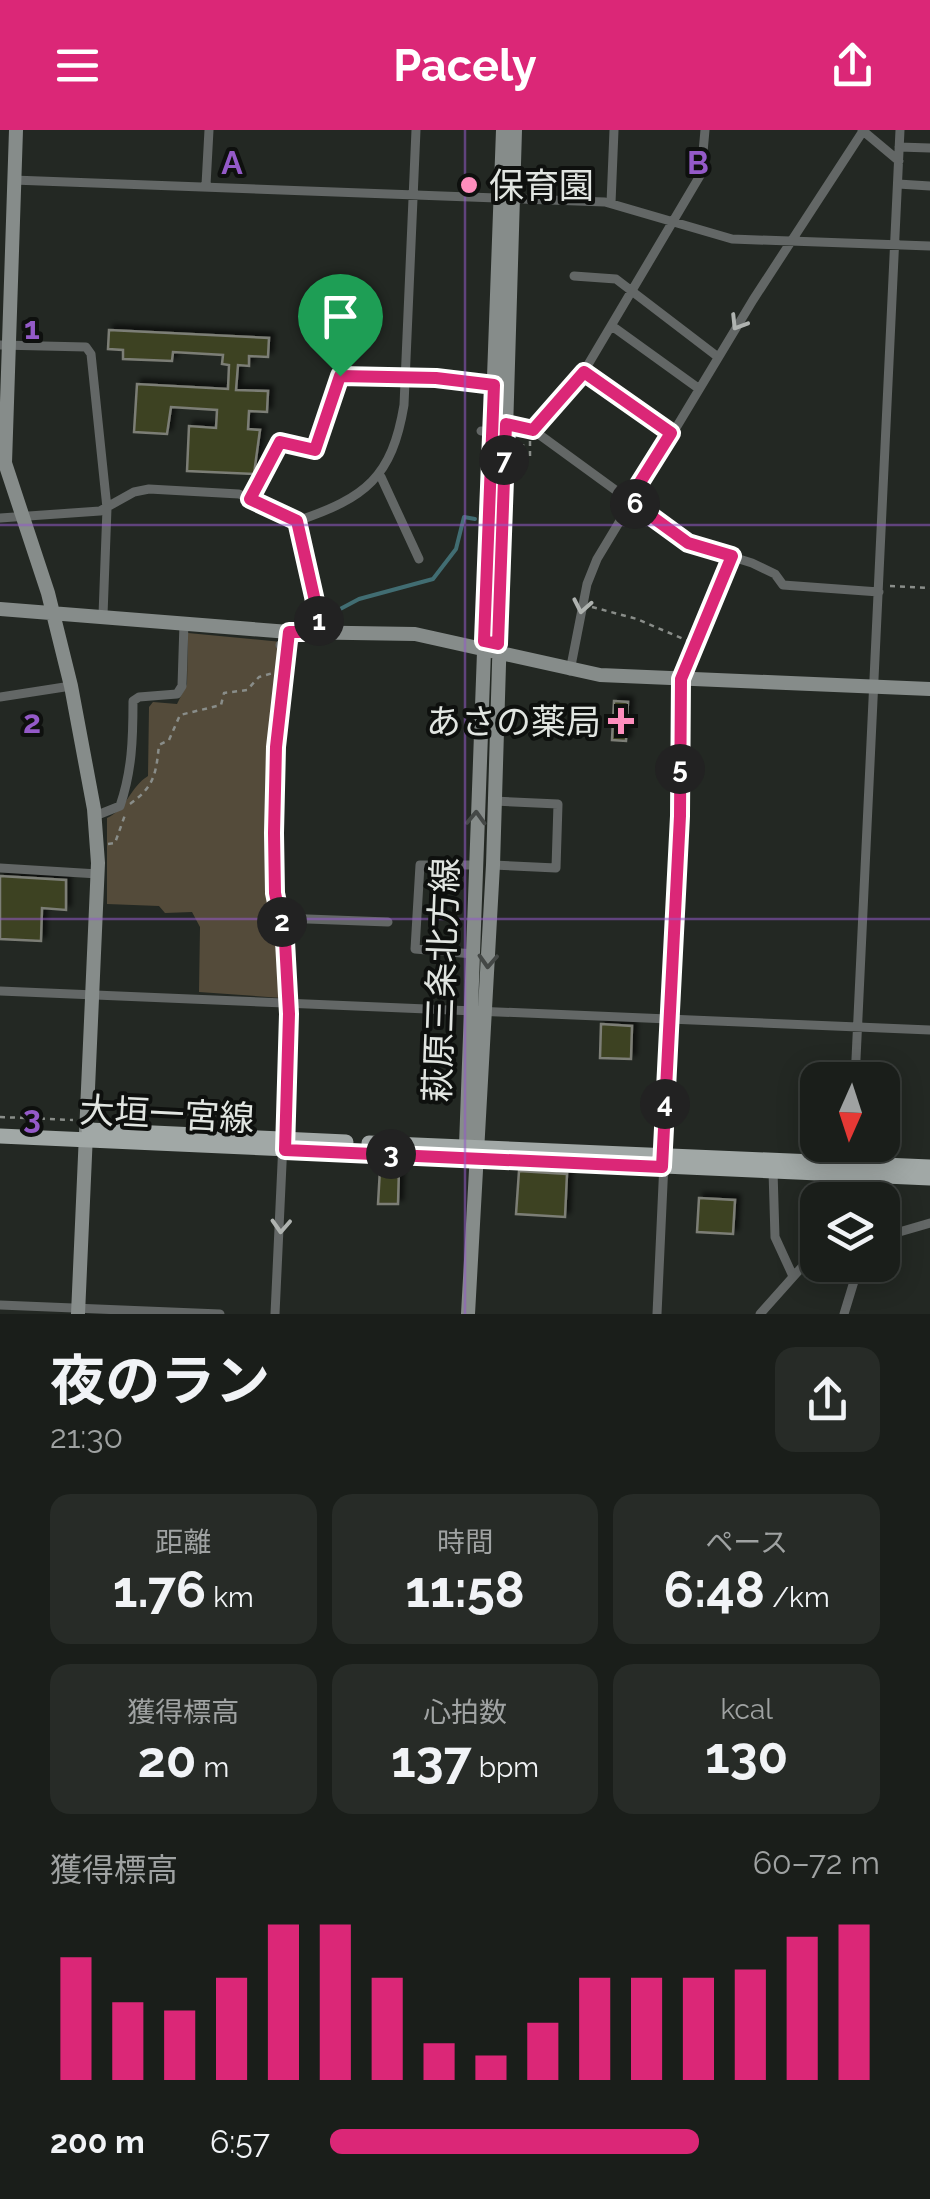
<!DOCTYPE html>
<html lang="ja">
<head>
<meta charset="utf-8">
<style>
  body { margin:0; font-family:Raleway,"Noto Sans JP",sans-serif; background:#272b27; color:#f1f3f6; height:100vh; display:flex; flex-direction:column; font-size:38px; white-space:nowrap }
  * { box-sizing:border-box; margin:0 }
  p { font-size:32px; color:#9fa2a2 }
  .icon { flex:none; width:55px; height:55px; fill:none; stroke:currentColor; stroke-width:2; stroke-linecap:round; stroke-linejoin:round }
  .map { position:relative; height:1184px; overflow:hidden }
  .panel { display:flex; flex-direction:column; background:#1a1e1a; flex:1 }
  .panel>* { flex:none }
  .needle { width:65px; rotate:183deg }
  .fabs { position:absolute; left:800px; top:932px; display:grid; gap:20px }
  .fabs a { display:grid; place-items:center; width:100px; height:100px; border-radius:20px; background:#1a1e1a; box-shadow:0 5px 25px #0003,0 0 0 2px #383c39; font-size:50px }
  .pin { position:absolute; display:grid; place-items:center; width:85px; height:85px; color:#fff; margin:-102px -42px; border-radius:50% 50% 50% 0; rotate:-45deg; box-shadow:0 0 10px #0007 }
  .pin .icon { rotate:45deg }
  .km { position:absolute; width:50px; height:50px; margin:-25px; border-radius:50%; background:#222; color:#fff; font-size:28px; line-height:50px; text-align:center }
  .round { display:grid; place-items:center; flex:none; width:105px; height:105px; border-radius:20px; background:#272b27 }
  .head { display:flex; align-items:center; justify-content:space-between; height:170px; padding:0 50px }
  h1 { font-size:55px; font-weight:700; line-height:75px }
  .stats { display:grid; grid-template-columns:repeat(3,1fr); gap:15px; height:170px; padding:10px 50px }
  .stats div { display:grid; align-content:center; border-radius:20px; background:#272b27; text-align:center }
  .stats b { font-size:50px; font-weight:700 }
  .stats small { font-size:28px; font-weight:400 }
  .stats p { font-size:28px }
  .chart { height:280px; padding:20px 50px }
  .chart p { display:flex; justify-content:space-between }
  .chart svg { width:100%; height:180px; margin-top:10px; stroke:#db2777; stroke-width:6 }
  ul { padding:0 50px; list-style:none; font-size:32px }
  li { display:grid; grid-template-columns:160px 120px 1fr; align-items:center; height:75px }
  li i { height:25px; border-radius:12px; background:#db2777 }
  header { display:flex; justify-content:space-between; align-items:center; height:130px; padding:0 50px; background:#db2777; color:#fff; font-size:45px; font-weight:700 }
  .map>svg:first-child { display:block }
</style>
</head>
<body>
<header><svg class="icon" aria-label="menu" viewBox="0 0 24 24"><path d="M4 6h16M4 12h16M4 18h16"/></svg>Pacely<svg class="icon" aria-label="share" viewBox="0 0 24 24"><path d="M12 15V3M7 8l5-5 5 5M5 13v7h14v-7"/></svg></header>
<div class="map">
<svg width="930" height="1184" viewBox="0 0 930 1184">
  <defs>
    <filter id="shadow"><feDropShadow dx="4.5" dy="-4.5" stdDeviation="2.5" flood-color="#0009"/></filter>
  </defs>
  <rect width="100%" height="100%" fill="#232823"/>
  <!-- green -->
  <path fill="#544b3a" d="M188 503 282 512C266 632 271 748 282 868L199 862 200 797 192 782 165 783 159 776 107 774V688C127 679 130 657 148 646L149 577 153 572 177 574 187 554Z"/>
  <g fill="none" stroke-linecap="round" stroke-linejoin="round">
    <!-- stream -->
    <path stroke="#416d72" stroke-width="4" d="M327 486 359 469 433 449 456 419 464 387 475 389"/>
  </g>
  <!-- building -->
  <path fill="#3e4223" stroke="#7c7e76" stroke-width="2.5" filter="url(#shadow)" d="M109 200 269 208 268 227 249 226V236L238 235 236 260 268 261 267 282 249 281 248 299 260 300 254 344 187 341 189 296 216 298 217 280 171 277 167 304 134 302 137 254 228 259 229 235 222 234 223 225 173 222 172 231 123 229V220L108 219Z
    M614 571 628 572 626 611 612 610Z
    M0 746 66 750V780L42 778 41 811 0 809Z
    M601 894 632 896 631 929 600 928Z
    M380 1039H399L398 1074H378Z
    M519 1041 567 1044 565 1087 516 1084Z
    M699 1068 735 1070 733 1104 697 1102Z"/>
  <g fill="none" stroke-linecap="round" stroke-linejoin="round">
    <!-- path -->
    <path stroke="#898d89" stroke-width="2.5" stroke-dasharray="5 5" stroke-linecap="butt" d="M523 314V326L530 327V309
      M890 456 930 458
      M592 477 637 489 688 511
      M130 674C155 656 156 643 159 615L169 610 180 585 221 575 224 563 247 560 259 547 273 543
      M108 714 115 713 125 685
      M0 987 73 990"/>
    <!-- street -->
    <path stroke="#636766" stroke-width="9" d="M862 0 899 31
      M899 17 930 18
      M13 50 605 72 732 109 930 116
      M898 54 930 56
      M206 55 209 0
      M611 73 614 0
      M574 146 616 149 718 227
      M612 196 698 258
      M0 215 86 217 91 224 107 378 103 485
      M583 241 671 303
      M506 294 533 300 688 413 752 433 775 444 783 455 879 462
      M533 300 560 273 586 238 701 44 705 0
      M481 301 524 303
      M381 347 419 429
      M250 369 280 312 315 320 341 246 436 248 494 255
      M0 388 100 381 134 362 149 359 239 364 297 391C366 368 392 347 404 275L416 0
      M297 391 322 502
      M280 515 291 516 309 485
      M570 541 587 454 597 429 753 170 863 1
      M0 567 71 556
      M95 686 120 676C132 641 133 609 133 571L139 567 177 564 182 556 184 493
      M493 735 556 738 558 674 494 671
      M0 738 98 744
      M281 788 388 792
      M473 824 415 819 420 735H474
      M0 861 930 900
      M855 950 900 0
      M773 1041 775 1107 792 1144
      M850 1070 847 1044 851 1015
      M882 1107 930 1093
      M0 1175 220 1184
      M275 1184 289 884 285 811 275 763 276 617 289 502
      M657 1184 680 686 681 549 732 426
      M760 1184 818 1119
      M844 1184 859 1135"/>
    <!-- secondary -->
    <path stroke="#868c8a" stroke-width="14" d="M16 0 5 333 48 463 71 556 94 679 98 733 78 1184
      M0 479 289 502 415 504 600 545 930 559
      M472 1027 466 1016 503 0
      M468 1184 493 735 515 0"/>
    <!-- primary -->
    <path stroke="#a1a8a6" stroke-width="15" d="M89 1000 346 1012
      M0 1006 930 1048
      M369 1013 930 1037"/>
  </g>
  <!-- one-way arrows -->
  <defs><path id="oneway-chevron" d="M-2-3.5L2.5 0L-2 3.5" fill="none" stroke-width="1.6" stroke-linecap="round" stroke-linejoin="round" transform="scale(2.5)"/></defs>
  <g stroke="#afb3b0">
    <use href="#oneway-chevron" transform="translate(738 193) rotate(122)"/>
    <use href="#oneway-chevron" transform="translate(582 476) rotate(101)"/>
    <use href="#oneway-chevron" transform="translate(281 1096) rotate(93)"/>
  </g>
  <g stroke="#444846">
    <use href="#oneway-chevron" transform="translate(476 688) rotate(-88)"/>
    <use href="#oneway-chevron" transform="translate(488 831) rotate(93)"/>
  </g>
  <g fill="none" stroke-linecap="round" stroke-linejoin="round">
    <!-- route casing -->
    <g stroke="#fff" stroke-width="20">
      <path id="route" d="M584 242 671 303 629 370 688 413 732 426 681 549 680 686 662 1037 285 1020 289 884 285 811 275 763 274 703 276 617 289 502H322L297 391 250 369 280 312 315 320 340 246 436 248 494 255 484 511 498 514 506 294 533 300Z"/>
    </g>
    <!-- route -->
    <use href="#route" stroke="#db2777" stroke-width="12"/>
  </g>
  <!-- grid -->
  <path fill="none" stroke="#945ac8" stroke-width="2.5" stroke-opacity="0.55" d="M465 0V1184M0 395H930M0 789H930"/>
  <!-- markers -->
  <g fill="#fe8ebd" stroke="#0e100e" stroke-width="4">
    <circle cx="469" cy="55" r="10"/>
    <path d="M616 576h10v10h10v10h-10v10h-10v-10h-10v-10h10z"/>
  </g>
  <g text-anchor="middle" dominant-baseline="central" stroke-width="8" stroke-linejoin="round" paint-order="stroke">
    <!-- poi labels -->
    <g font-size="35" fill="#e1e5e1" stroke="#0e100e" text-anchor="start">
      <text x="489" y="55">保育園</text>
      <text x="601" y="591" text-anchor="end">あさの薬局</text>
    </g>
    <!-- street labels -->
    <g font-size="35" fill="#e1e5e1" stroke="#0e100e">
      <text transform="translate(441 850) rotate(-88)">萩原三条北方線</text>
      <text transform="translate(167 984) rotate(3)">大垣一宮線</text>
    </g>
  </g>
  <g font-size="32" text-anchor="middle" font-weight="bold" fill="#945ac8" stroke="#0e100e" stroke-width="8" stroke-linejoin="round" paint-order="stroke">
    <text x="232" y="44">A</text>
    <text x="698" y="44">B</text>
    <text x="32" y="209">1</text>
    <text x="32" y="603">2</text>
    <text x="32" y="998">3</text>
  </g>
</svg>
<div class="fabs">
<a><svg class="needle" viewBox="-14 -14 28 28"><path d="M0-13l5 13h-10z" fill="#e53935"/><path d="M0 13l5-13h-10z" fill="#9fa2a2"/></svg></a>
<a><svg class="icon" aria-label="layers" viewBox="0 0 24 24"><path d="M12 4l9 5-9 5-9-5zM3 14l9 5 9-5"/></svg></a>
</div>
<div class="pin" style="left:340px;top:246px;background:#1e9e55"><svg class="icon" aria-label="arrive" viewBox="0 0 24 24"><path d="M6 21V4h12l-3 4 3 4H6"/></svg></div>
<b class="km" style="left:319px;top:491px">1</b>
<b class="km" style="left:282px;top:792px">2</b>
<b class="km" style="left:391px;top:1024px">3</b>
<b class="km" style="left:665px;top:974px">4</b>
<b class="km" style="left:680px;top:639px">5</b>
<b class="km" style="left:635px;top:374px">6</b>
<b class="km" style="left:504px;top:330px">7</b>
</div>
<section class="panel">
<div class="head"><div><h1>夜のラン</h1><p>21:30</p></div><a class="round"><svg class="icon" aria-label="share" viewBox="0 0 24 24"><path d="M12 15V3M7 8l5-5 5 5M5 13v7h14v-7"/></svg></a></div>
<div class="stats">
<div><p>距離</p><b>1.76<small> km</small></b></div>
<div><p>時間</p><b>11:58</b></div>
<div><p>ペース</p><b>6:48<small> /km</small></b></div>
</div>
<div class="stats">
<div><p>獲得標高</p><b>20<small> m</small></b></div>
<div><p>心拍数</p><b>137<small> bpm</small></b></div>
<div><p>kcal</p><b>130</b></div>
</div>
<div class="chart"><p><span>獲得標高</span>60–72 m</p>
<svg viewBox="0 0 160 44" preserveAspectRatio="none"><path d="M5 44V14M15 44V25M25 44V27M35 44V19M45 44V6M55 44V6M65 44V19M75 44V35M85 44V38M95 44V30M105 44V19M115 44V19M125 44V19M135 44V17M145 44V9M155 44V6"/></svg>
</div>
<ul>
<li><b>200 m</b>6:57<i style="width:67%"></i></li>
</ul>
</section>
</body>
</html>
